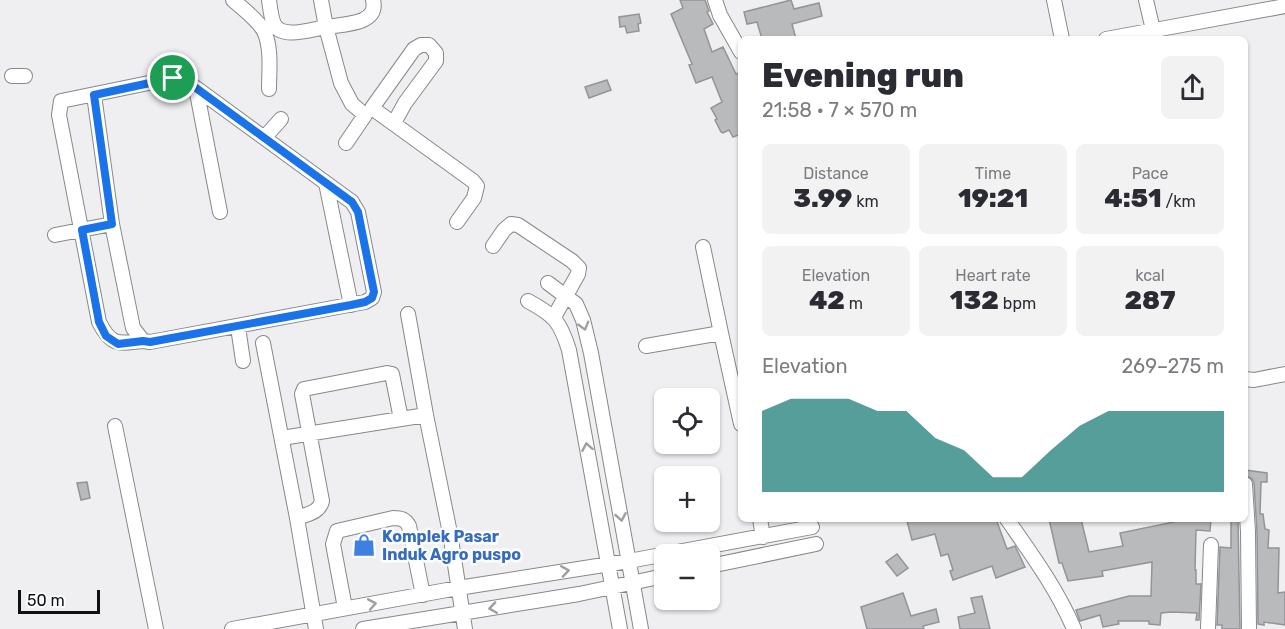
<!DOCTYPE html>
<html lang="en">
<head>
<meta charset="utf-8">
<style>
  body { margin:0; font-family:Rubik,sans-serif; background:#f2f2f3; color:#2b2b33; height:100vh; display:flex; flex-direction:column; font-size:22px; white-space:nowrap }
  * { box-sizing:border-box; margin:0 }
  p { font-size:20px; color:#7c7c81 }
  .icon { flex:none; width:33px; height:33px; fill:none; stroke:currentColor; stroke-width:2; stroke-linecap:round; stroke-linejoin:round }
  .map { position:relative; flex:1; overflow:hidden }
  .details { position:absolute; left:738px; top:36px; width:510px; height:486px; display:flex; flex-direction:column; background:#fff; border-radius:9px; box-shadow:0 2px 4px #0004 }
  .details>* { flex:none }
  .fabs { position:absolute; left:654px; top:388px; display:grid; gap:12px }
  .fabs a { display:grid; place-items:center; width:66px; height:66px; border-radius:9px; background:#fff; box-shadow:0 2px 4px #0004; font-size:30px }
  .scale { position:absolute; left:18px; bottom:15px; width:82px; box-sizing:border-box; padding-left:6px; border:3px solid #0f1011; border-top:0; font-size:16px; line-height:21px; white-space:nowrap; color:#0f1011; -webkit-text-stroke:4px #fcfdff; paint-order:stroke }
  .pin { position:absolute; display:grid; place-items:center; width:51px; height:51px; color:#fff; margin:-26px; border:3px solid #fff; border-radius:50%; box-shadow:0 2px 6px #0007 }
  .round { display:grid; place-items:center; flex:none; width:63px; height:63px; border-radius:9px; background:#f2f2f3 }
  .summary { display:flex; align-items:center; justify-content:space-between; height:102px; padding:0 24px }
  h1 { font-size:33px; font-weight:800; line-height:45px }
  .metrics { display:grid; grid-template-columns:repeat(3,1fr); gap:9px; height:102px; padding:6px 24px }
  .metrics div { display:grid; align-content:center; border-radius:9px; background:#f2f2f3; text-align:center }
  .metrics b { font-size:26px; font-weight:800 }
  .metrics small { font-size:16px; font-weight:400 }
  .metrics p { font-size:16px }
  .chart { height:168px; padding:12px 24px }
  .chart p { display:flex; justify-content:space-between }
  .chart svg { width:100%; height:108px; margin-top:6px; fill:#0f766e; opacity:.7 }
  .map>svg:first-child { display:block }
</style>
</head>
<body>
<div class="map">
<svg width="1285" height="629" viewBox="0 0 1285 629">
  <rect width="100%" height="100%" fill="#efeff2"/>
  <!-- building -->
  <path fill="#b9babc" stroke="#939496" stroke-width="1.5" d="M680 0H705L709 11 707 12 713 24 704 29 712 52 723 47 736 74 741 72V134L733 137 729 130 723 133 721 132 715 120 717 119 711 108 722 102 712 77 696 83 689 65 692 64 671 14 683 8Z
    M791 0 794 9 819 3 822 16 792 24 796 39H762L757 22 747 24 744 12Z
    M639 14 641 23 638 24 639 31 627 33 625 26 620 27 619 17Z
    M607 80 611 90 589 98 585 87Z
    M1245 470 1267 473V482H1261L1260 514H1263L1265 529 1269 530 1268 548H1279L1278 593 1285 592V625L1264 622V625L1258 624 1257 532 1254 483 1252 479 1245 475Z
    M87 482 90 498 81 500 77 483Z
    M915 519H996L1007 549 1015 546 1025 567 996 578 992 566 953 580 950 571 953 570 948 554 941 556 935 534 912 540 907 521Z
    M1049 519H1081L1089 552 1123 546 1120 533 1174 522V519H1211L1210 531 1196 530 1195 570H1196V584H1201L1199 620H1196L1197 613 1172 612 1161 613 1160 625 1149 624V621H1118L1119 624 1103 627 1100 615 1080 621 1076 610 1129 596H1151L1152 562 1102 571 1103 576 1068 581 1062 563H1059Z
    M1231 519H1238L1240 629H1222V625H1217L1220 547 1231 548Z
    M897 554 908 568 897 576 886 562Z
    M903 593 911 616 936 609 939 622 923 626 924 629H867L861 607Z
    M982 596 990 629H960L958 617 975 613 971 598Z"/>
  <g fill="none" stroke-linecap="round" stroke-linejoin="round">
    <!-- minor casing -->
    <g stroke="#87888a" stroke-width="16">
      <path id="minor" d="M233 0C243 9 257 19 264 31 272 48 269 72 269 89
        M269 0C270 7 271 18 274 24 282 40 312 29 326 27L341 83 352 104 365 115 346 143
        M321 0 326 27C343 24 379 25 373 0
        M715 0 720 15 741 52
        M1054 0 1062 39
        M1146 0 1153 30
        M1106 39 1285 6
        M12 76H25
        M196 88 220 212
        M94 95 112 224 133 328 143 341 150 342 365 302 372 298 374 292 358 212 352 202 196 88 180 79 173 78 61 101 59 115 99 322C111 346 118 344 143 341
        M394 123 405 103 436 61V53L429 45H421L414 49 372 108 473 181 477 186 474 198 457 222
        M265 137 281 119
        M326 183 351 305
        M55 235 112 224
        M493 246 504 230 511 224 518 225 572 261 579 268 578 274 554 317
        M703 247 721 333
        M548 283 576 304 583 320 591 353 641 629
        M528 301C554 315 560 321 569 350L620 629
        M408 314 426 415 450 533 465 629
        M238 327 243 361
        M263 343 297 518 316 629
        M646 346 721 333 741 424
        M1245 379 1254 380 1285 374
        M115 426 156 629
        M282 438 426 415
        M1245 484 1248 532 1249 629
        M297 518C307 514 319 513 322 501L302 394 304 389 387 373 392 374 401 419
        M760 519 763 537
        M1007 519C1032 555 1057 589 1074 629
        M710 566 816 544
        M345 608 333 544 337 531 393 518C401 518 405 519 409 526L423 595
        M232 629 458 588 629 561 812 527
        M363 629 579 594 664 576
        M1208 629 1211 545"/>
    </g>
    <!-- minor -->
    <use href="#minor" stroke="#fff" stroke-width="14"/>
  </g>
  <!-- one-way arrows -->
  <defs><path id="oneway-chevron" d="M-2-3.5L2.5 0L-2 3.5" fill="none" stroke-width="1.6" stroke-linecap="round" stroke-linejoin="round" transform="scale(1.5)"/></defs>
  <g stroke="#9f9fa0">
    <use href="#oneway-chevron" transform="translate(584 326) rotate(74)"/>
    <use href="#oneway-chevron" transform="translate(587 447) rotate(-100)"/>
    <use href="#oneway-chevron" transform="translate(621 517) rotate(80)"/>
    <use href="#oneway-chevron" transform="translate(565 571) rotate(-9)"/>
    <use href="#oneway-chevron" transform="translate(372 604) rotate(-10)"/>
    <use href="#oneway-chevron" transform="translate(493 608) rotate(171)"/>
  </g>
  <g fill="none" stroke-linecap="round" stroke-linejoin="round">
    <!-- route casing -->
    <g stroke="#fff" stroke-width="12">
      <path id="route" d="M173 78 180 79 196 88 352 202 358 212 374 292 372 298 365 302 351 305 150 342 143 341 118 344 106 336 99 322 82 230 112 224 94 95Z"/>
    </g>
    <!-- route -->
    <use href="#route" stroke="#1a73e8" stroke-width="8"/>
  </g>
  <!-- icons -->
  <defs>
    <g id="shop-bare" transform="scale(1.8)"><path d="M-5-2.5h2.3a2.7 3.5 0 0 1 5.4 0H5L5.5 6h-11ZM-1.5-2.5h3a1.5 2.3 0 0 0-3 0Z" fill="#3f7fe0" stroke="#fcfdff" stroke-width="2.5" paint-order="stroke"/></g>
  </defs>
  <g fill-rule="evenodd">
    <use href="#shop-bare" x="364" y="545"/>
  </g>
  <g text-anchor="middle" dominant-baseline="central" stroke-width="5" stroke-linejoin="round" paint-order="stroke">
    <!-- shop labels -->
    <g font-size="16" font-weight="bold" fill="#366cbe" stroke="#fcfdff" text-anchor="start">
      <text x="382" y="536">Komplek Pasar<tspan x="382" dy="18">Induk Agro puspo</tspan></text>
    </g>
  </g>
</svg>
<div class="fabs">
<a><svg class="icon" aria-label="locate" viewBox="0 0 24 24"><circle cx="12" cy="12" r="6"/><path d="M12 2v4M12 18v4M2 12h4M18 12h4"/></svg></a>
<a>+</a>
<a>−</a>
</div>
<div class="scale">50 m</div>
<div class="pin" style="left:173px;top:78px;background:#1e9e55"><svg class="icon" aria-label="arrive" viewBox="0 0 24 24"><path d="M6 21V4h12l-3 4 3 4H6"/></svg></div>
<section class="details">
<div class="summary"><div><h1>Evening run</h1><p>21:58 · 7 × 570 m</p></div><a class="round"><svg class="icon" aria-label="share" viewBox="0 0 24 24"><path d="M12 15V3M7 8l5-5 5 5M5 13v7h14v-7"/></svg></a></div>
<div class="metrics">
<div><p>Distance</p><b>3.99<small> km</small></b></div>
<div><p>Time</p><b>19:21</b></div>
<div><p>Pace</p><b>4:51<small> /km</small></b></div>
</div>
<div class="metrics">
<div><p>Elevation</p><b>42<small> m</small></b></div>
<div><p>Heart rate</p><b>132<small> bpm</small></b></div>
<div><p>kcal</p><b>287</b></div>
</div>
<div class="chart"><p><span>Elevation</span>269–275 m</p>
<svg viewBox="0 0 160 44" preserveAspectRatio="none"><path d="M0 44V11L10 6L20 6L30 6L40 11L50 11L60 22L70 27L80 38L90 38L100 27L110 17L120 11L130 11L140 11L150 11L160 11V44z"/></svg>
</div>
</section>
</div>
</body>
</html>
